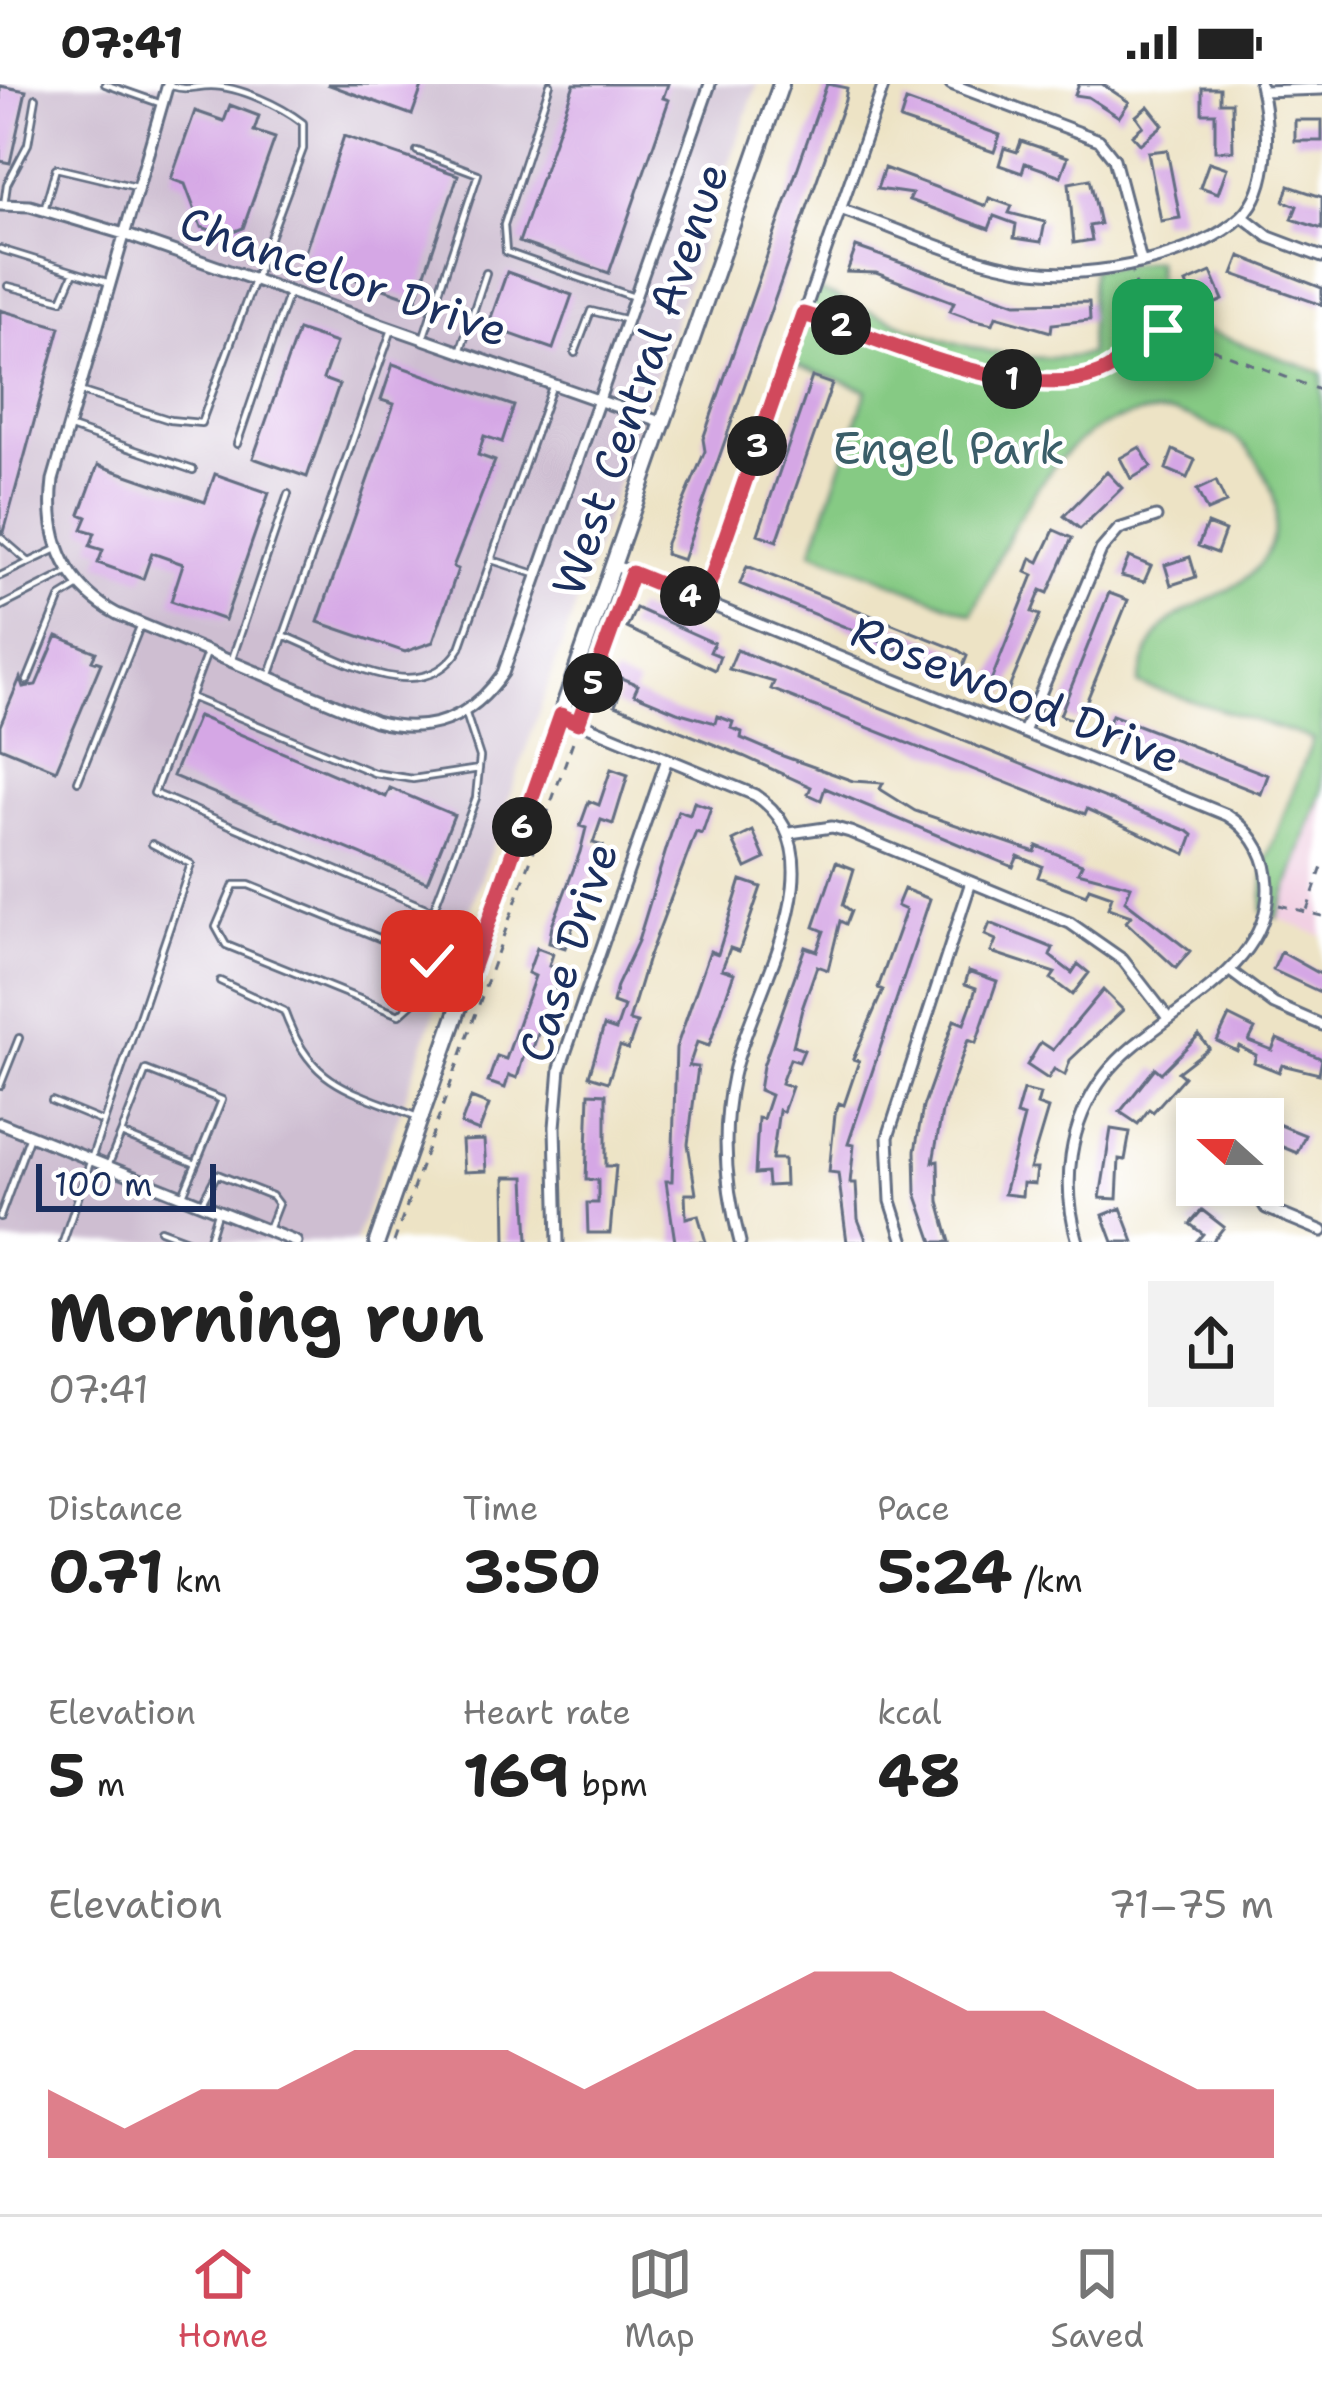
<!DOCTYPE html>
<html lang="en">
<head>
<meta charset="utf-8">
<style>
  body { margin:0; font-family:"Shantell Sans",sans-serif; background:#f2f2f2; color:#222; height:100vh; display:flex; flex-direction:column; font-size:45px; white-space:nowrap }
  * { box-sizing:border-box; margin:0 }
  p { font-size:39px; color:#767676 }
  .icon { flex:none; width:66px; height:66px; fill:none; stroke:currentColor; stroke-width:2; stroke-linecap:round; stroke-linejoin:round }
  .map { position:relative; height:1158px; overflow:hidden }
  .drawer { display:flex; flex-direction:column; background:#fff; flex:1 }
  .drawer>* { flex:none }
  .needle { width:78px; rotate:291deg }
  .fabs { position:absolute; left:1176px; top:1014px; display:grid; gap:24px }
  .fabs a { display:grid; place-items:center; width:108px; height:108px; border-radius:0px; background:#fff; box-shadow:0 6px 18px #0003; font-size:60px }
  .scale { position:absolute; left:36px; bottom:30px; width:180px; box-sizing:border-box; padding-left:12px; border:6px solid #1b2f5e; border-top:0; font-size:33px; line-height:42px; white-space:nowrap; color:#1b2f5e; -webkit-text-stroke:9px #fff; paint-order:stroke }
  .pin { position:absolute; display:grid; place-items:center; width:102px; height:102px; color:#fff; margin:-51px; border-radius:24px; box-shadow:0 6px 18px #0006 }
  .km { position:absolute; width:60px; height:60px; margin:-30px; border-radius:50%; background:#222; color:#fff; font-size:33px; line-height:60px; text-align:center }
  .round { display:grid; place-items:center; flex:none; width:126px; height:126px; border-radius:0px; background:#f2f2f2 }
  .headline { display:flex; align-items:center; justify-content:space-between; height:204px; padding:0 48px }
  h1 { font-size:66px; font-weight:700; line-height:90px }
  .metrics { display:grid; grid-template-columns:repeat(3,1fr); gap:18px; height:204px; padding:12px 48px }
  .metrics div { display:grid; align-content:center }
  .metrics b { font-size:60px; font-weight:700 }
  .metrics small { font-size:33px; font-weight:400 }
  .metrics p { font-size:33px }
  .chart { height:336px; padding:24px 48px }
  .chart p { display:flex; justify-content:space-between }
  .chart svg { width:100%; height:216px; margin-top:12px; fill:#d1495b; opacity:.7 }
  .status { display:flex; justify-content:space-between; align-items:center; height:84px; padding:0 60px; background:#fff; direction:ltr }
  .status svg { height:33px; fill:currentColor }
  .tabs { display:flex; justify-content:space-around; align-items:center; height:168px; border-top:3px solid #e0e0e0; background:#fff; font-size:33px; color:#767676 }
  .tabs a { display:grid; justify-items:center; gap:6px }
  .tabs .on { color:#d1495b }
  .map>svg:first-child { display:block }
</style>
</head>
<body>
<div class="status"><b>07:41</b><svg viewBox="0 0 49 12"><path d="M0 12V9h3v3zM5 12V6h3v6zM10 12V3h3v9zM15 12V0h3v12zM26 1h20v11H26zM47 4h2v5h-2z"/></svg></div>
<div class="map">
<svg width="1322" height="1158" viewBox="0 0 1322 1158">
  <rect width="100%" height="100%" fill="#fff"/>
  <filter id="ink" filterUnits="userSpaceOnUse"><feTurbulence type="fractalNoise" baseFrequency=".00833" numOctaves="2"/><feDisplacementMap in="SourceGraphic" scale="24" xChannelSelector="R" yChannelSelector="G"/><feConvolveMatrix kernelMatrix="1 2 1 2 8 2 1 2 1" color-interpolation-filters="sRGB"/></filter>
  <filter id="wash" filterUnits="userSpaceOnUse"><feTurbulence type="fractalNoise" baseFrequency=".004" numOctaves="4" result="noise"/><feDisplacementMap in="SourceGraphic" scale="48" xChannelSelector="R" yChannelSelector="G"/><feGaussianBlur stdDeviation="2.7" result="paint"/><feColorMatrix in="noise" values="0 0 0 0 0 0 0 0 0 0 0 0 0 0 0 0 0 1.4 0 .05"/><feComposite in="paint" operator="in"/></filter>
  <g filter="url(#wash)">
    <rect width="100%" height="100%" fill="#ede3c5"/>
    <!-- built -->
    <path fill="#f1d0e3" d="M1322 707V852L1277 834Z"/>
    <!-- industrial -->
    <path fill="#cebed1" d="M0 0H757L355 1158H0Z"/>
    <!-- green -->
    <path fill="#86ca84" stroke="#507c71" stroke-width="3" d="M1156 176 1160 230 1322 289V707L1277 834 1262 827 1265 780 1313 655 1138 600C1143 580 1149 559 1164 543 1202 506 1270 511 1276 434 1278 407 1254 362 1229 351 1211 343 1189 330 1169 329 1057 320 1011 449 972 530L812 467 867 306 787 278 812 204C897 236 996 289 1089 270L1092 185Z"/>
    <g id="blocks">
      <!-- building -->
      <path fill="#d5a7e5" d="M327 0H423L412 31Z
        M574 0H668L663 14 669 16 609 189 519 158Z
        M827 0 847 4 845 16 683 476 665 470 666 459 705 367 703 355Z
        M1079 0H1102L1129 18 1119 33 1088 13 1075 11Z
        M0 2 26 7 10 79 0 77Z
        M1202 4H1220V18H1232L1233 67H1215V29H1202Z
        M906 17 1000 51 994 68 900 36Z
        M230 21 259 32 254 47 275 54 243 144 226 151 201 143 185 100 171 95 195 27 224 37Z
        M1148 22 1163 41 1140 60 1132 51 1143 42 1136 32Z
        M1295 36H1322V57H1295Z
        M344 52 458 91 416 216 302 177Z
        M1021 57 1068 73 1061 92 1025 79 1022 89 999 81 1004 64 1017 68Z
        M1167 66 1180 134 1161 137 1148 68Z
        M1209 78 1227 84 1218 109 1200 103Z
        M884 84 986 122 989 114 1012 122 1009 129 1045 138 1041 158 1014 154 1016 140 994 132 989 145 909 116 912 110 877 105Z
        M1090 95 1100 140 1089 142 1092 156 1074 159 1069 99Z
        M1289 102 1322 113V145L1292 135 1297 122 1284 117Z
        M856 163 1016 219 1089 218 1090 236 1052 240 1051 248 996 232 993 240 972 235 950 227 954 218 876 189 847 188Z
        M1240 172 1322 204V221L1233 190Z
        M507 188 572 211 553 265 488 242Z
        M1211 188 1223 216 1212 221 1207 210 1193 216 1186 199Z
        M0 226 60 243 4 448 0 446Z
        M298 246 336 259 323 295 339 301 307 393 253 374Z
        M393 280 514 322 502 358 484 352 478 371 495 377 453 483 458 485 433 558 405 568 318 538 394 320 381 316Z
        M812 293 832 300 777 457 758 450Z
        M1140 363 1151 383 1131 395 1120 374Z
        M1173 366 1195 376 1187 394 1166 385Z
        M98 381 205 418 215 390 269 409 225 536 171 517 183 480 152 469 143 495 98 479 103 466 90 462 95 449 82 445 87 433 80 430Z
        M1107 388 1122 404 1080 445 1064 432Z
        M1216 397 1226 419 1207 427 1197 406Z
        M1207 440 1225 447 1217 469 1198 462Z
        M1054 446 1072 454 1048 509 1041 506 1032 528 1040 531 1007 609 989 602 1033 491 1026 488 1031 474 1039 478Z
        M1129 473 1151 482 1144 498 1121 492Z
        M1190 473 1196 493 1171 501 1165 481Z
        M747 482 958 566 967 572 960 590 740 500Z
        M1109 509 1128 516 1078 638 1060 631Z
        M636 524 714 559 710 568 720 572 715 586 627 544Z
        M57 552 96 568 92 576 101 579 56 686 0 663V642L20 594 23 603 36 601Z
        M737 566 1188 747 1193 751 1186 770 1087 725 1085 730 771 605 774 598 729 585Z
        M614 591 638 601 634 610 677 628 715 639 717 632 733 638 731 644 742 648 741 654 783 672 853 697 883 699 880 705 915 727 1035 768 1037 762 1082 780 1078 788 1131 802 1125 817 1190 867 1176 884 1126 838 1131 832 1108 824 1112 812 1089 804 1086 811 1051 798 1038 793 1042 782 1018 772 1013 783 825 704 821 716 808 710 811 703 743 672 615 621 619 611 608 607Z
        M1112 631 1268 691 1261 710 1105 649Z
        M198 632 386 713 390 704 454 731 427 798 173 692Z
        M611 685 628 691 613 740 601 736 593 759 603 762 565 864 549 859 552 842 580 768 586 744 580 742 589 717 599 721Z
        M694 718 711 724 702 750 696 748 647 877 629 937 637 939 628 965 620 962 608 998 589 992 600 955 604 942 616 946 624 923 613 919 617 902 638 857 678 727 690 731Z
        M753 747 765 775 746 784 733 757Z
        M836 778 854 785 843 821 851 827 846 840 840 837 828 886 817 882 802 925 793 962 804 966 799 978 790 975 781 999 792 1003 783 1028 779 1026 772 1075H784L785 1101 768 1102 767 1089 755 1090 758 1034 763 1035 771 1011 759 1006 763 982 805 863 817 867 824 847 814 843Z
        M741 796 761 803 739 867 730 864 722 885 734 889 709 962 697 958 689 982 698 983 688 1060 696 1110H685L686 1134 698 1131 706 1158H675L666 1097H672L676 964 710 867 718 870Z
        M904 805 930 815 848 1060 854 1061 850 1099H856L858 1135 867 1158H847L838 1089 829 1088 835 1030 839 1019 844 1021 859 977 853 975 883 906 878 904 906 826 897 822Z
        M990 839 1053 864 1050 872 1072 889 1078 880 1089 889 1072 911 1051 895 1055 889 991 868 996 856 985 851Z
        M537 864 553 870 549 882 561 886 530 972 524 971 517 994 509 991 505 1004 488 998 497 972 506 975 535 892 528 889Z
        M1281 868 1322 891V909L1273 886Z
        M969 887 997 897 976 959 968 956 942 1028 933 1078 938 1077 939 1118 950 1158H933L916 1109 915 1067 923 1023 954 936 964 940 971 921 976 904 965 900Z
        M1103 906 1123 926 1070 976 1065 991 1054 985 1048 995 1027 981 1041 958 1053 966Z
        M1229 932 1255 945 1249 957 1272 966 1277 955 1322 975 1319 990 1282 981 1279 988 1254 978 1256 971 1239 962 1237 967 1217 957Z
        M1199 951 1209 964 1178 988 1184 993 1153 1028 1149 1025 1138 1040 1120 1028 1155 984 1161 989Z
        M1023 1006 1040 1010 1037 1021 1048 1025 1030 1085H1037L1035 1100 1023 1099 1022 1112 1004 1110 1024 1033 1016 1031Z
        M589 1009 606 1010V1082H616L610 1149H588L587 1119H598V1096H586Z
        M471 1014 489 1021 479 1047 461 1040Z
        M1263 1034 1305 1051 1297 1069 1263 1055Z
        M1111 1045 1130 1048 1125 1076 1119 1075 1117 1115 1100 1114Z
        M484 1056 486 1087 464 1088 462 1057Z
        M505 1093H525L528 1158H506Z
        M1121 1124 1134 1158H1113L1103 1131Z
        M1202 1126 1224 1143 1212 1158H1196L1203 1150 1190 1140Z"/>
    </g>
  </g>
  <g filter="url(#ink)">
    <use href="#blocks" fill-opacity="0" stroke="#646e82" stroke-width="3"/>
    <g fill="none" stroke-linecap="round" stroke-linejoin="round">
      <!-- lane casing -->
      <g stroke="#646e82" stroke-width="10">
        <path id="lane" d="M105 0 162 20
          M550 0 504 141 506 168 634 213
          M417 67 478 90 423 255
          M4 121 7 100 28 60 36 14
          M44 126 56 84 136 103
          M0 165 110 199
          M8 202 62 216 74 188
          M460 268 486 189
          M575 269 591 227 628 236
          M79 307 170 336 201 339 303 65V39C281 22 239 2 211 2 195 2 188 7 172 2
          M68 343 193 386
          M237 360 289 208
          M0 453 29 478
          M492 476 538 491
          M0 492 57 465
          M0 523 69 488
          M283 551C335 571 421 629 460 564L553 300
          M207 569 154 709 433 827 476 714 480 673 466 630
          M231 578 288 410
          M269 593 391 248
          M27 597 61 513 79 502
          M190 613 374 689 413 695 479 685
          M78 697 141 540
          M432 877 419 913 399 931 226 861 216 843 234 801H249L465 889
          M220 897 284 927C311 1002 346 1004 415 1032
          M0 1002 19 954
          M52 1017 103 1038
          M121 1050 146 986 222 1016 196 1080
          M108 1082 121 1050 196 1080 182 1113
          M201 1120 217 1090 272 1112 278 1120 268 1146
          M0 1133 29 1054
          M160 1146 192 1158
          M63 1158 191 780 152 760
          M208 1158 217 1129"/>
      </g>
      <!-- street casing -->
      <g stroke="#646e82" stroke-width="15">
        <path id="street" d="M168 0 53 396C46 454 64 501 117 530L375 637C429 652 472 634 503 589L710 0
          M951 0 1099 56 1114 75 1141 177
          M1262 7 1322 5
          M0 121 30 122 124 150 663 339
          M840 125C902 146 968 179 1033 187 1092 195 1198 174 1242 132 1273 103 1269 38 1260 0
          M1242 132 1269 153 1322 173
          M613 481 1227 731C1248 744 1264 766 1267 791 1281 889 1152 929 1105 991 1068 1040 1061 1100 1078 1158
          M703 518 884 0
          M561 631 755 711C847 771 750 911 733 992 721 1048 725 1103 740 1158
          M1024 648 1101 466 1119 445 1156 433
          M790 749 832 743 850 748 1070 839 1123 876 1168 934
          M1230 887 1274 920 1322 941
          M0 1039 296 1158
          M1252 1101 1266 1124 1322 1147
          M558 1158 555 1043 560 984 667 675
          M904 1158 891 1117 888 1053 971 798"/>
      </g>
      <!-- secondary casing -->
      <g stroke="#646e82" stroke-width="20">
        <path id="secondary" d="M377 1158 781 0"/>
      </g>
      <!-- path -->
      <path stroke="#646e82" stroke-width="3" stroke-dasharray="9 9" stroke-linecap="butt" d="M816 234C902 257 1032 334 1117 279 1153 257 1143 224 1132 189
        M1145 239 1322 307
        M582 629 629 496
        M1279 821 1322 832
        M1307 826 1322 783
        M394 1158 576 649"/>
      <!-- lane -->
      <use href="#lane" stroke="#fff" stroke-width="4.5"/>
      <!-- street -->
      <use href="#street" stroke="#fff" stroke-width="9"/>
      <!-- secondary -->
      <use href="#secondary" stroke="#fff" stroke-width="14"/>
    </g>
  </g>
  <g fill="none" stroke-linecap="round" stroke-linejoin="round" filter="url(#ink)">
    <!-- route casing -->
    <g stroke="#fff" stroke-width="24">
      <path id="route" d="M432 877 470 891 561 631 578 639 632 489 703 518 803 230C886 253 1102 365 1145 239L1163 246"/>
    </g>
    <!-- route -->
    <use href="#route" stroke="#d1495b" stroke-width="15"/>
  </g>
  <g text-anchor="middle" dominant-baseline="central" stroke-width="9" stroke-linejoin="round" paint-order="stroke">
    <!-- street labels -->
    <g font-size="45" fill="#1b2f5e" stroke="#fff">
      <text transform="translate(344 192) rotate(19)">Chancelor Drive</text>
      <text transform="translate(640 295) rotate(-71)">West Central Avenue</text>
      <text transform="translate(1016 610) rotate(22)">Rosewood Drive</text>
      <text transform="translate(568 868) rotate(-72)">Case Drive</text>
    </g>
    <!-- park labels -->
    <g font-size="45" fill="#3b5e69" stroke="#fff">
      <text x="949" y="364">Engel Park</text>
    </g>
  </g>
</svg>
<div class="fabs">
<a><svg class="needle" viewBox="-14 -14 28 28"><path d="M0-13l5 13h-10z" fill="#e53935"/><path d="M0 13l5-13h-10z" fill="#767676"/></svg></a>
</div>
<div class="scale">100 m</div>
<div class="pin" style="left:1163px;top:246px;background:#1e9e55"><svg class="icon" aria-label="arrive" viewBox="0 0 24 24"><path d="M6 21V4h12l-3 4 3 4H6"/></svg></div>
<div class="pin" style="left:432px;top:877px;background:#d93025"><svg class="icon" aria-label="check" viewBox="0 0 24 24"><path d="M5 12l5 5 9-10"/></svg></div>
<b class="km" style="left:1012px;top:295px">1</b>
<b class="km" style="left:841px;top:241px">2</b>
<b class="km" style="left:757px;top:362px">3</b>
<b class="km" style="left:690px;top:512px">4</b>
<b class="km" style="left:593px;top:599px">5</b>
<b class="km" style="left:522px;top:743px">6</b>
</div>
<section class="drawer">
<div class="headline"><div><h1>Morning run</h1><p>07:41</p></div><a class="round"><svg class="icon" aria-label="share" viewBox="0 0 24 24"><path d="M12 15V3M7 8l5-5 5 5M5 13v7h14v-7"/></svg></a></div>
<div class="metrics">
<div><p>Distance</p><b>0.71<small> km</small></b></div>
<div><p>Time</p><b>3:50</b></div>
<div><p>Pace</p><b>5:24<small> /km</small></b></div>
</div>
<div class="metrics">
<div><p>Elevation</p><b>5<small> m</small></b></div>
<div><p>Heart rate</p><b>169<small> bpm</small></b></div>
<div><p>kcal</p><b>48</b></div>
</div>
<div class="chart"><p><span>Elevation</span>71–75 m</p>
<svg viewBox="0 0 160 44" preserveAspectRatio="none"><path d="M0 44V30L10 38L20 30L30 30L40 22L50 22L60 22L70 30L80 22L90 14L100 6L110 6L120 14L130 14L140 22L150 30L160 30V44z"/></svg>
</div>
</section>
<nav class="tabs">
<a class="on"><svg class="icon" aria-label="home" viewBox="0 0 24 24"><path d="M3 11l9-7 9 7M6 9v11h12V9"/></svg>Home</a>
<a><svg class="icon" aria-label="map" viewBox="0 0 24 24"><path d="M3 6l6-2 6 2 6-2v14l-6 2-6-2-6 2zM9 4v14M15 6v14"/></svg>Map</a>
<a><svg class="icon" aria-label="saved" viewBox="0 0 24 24"><path d="M7 4h10v16l-5-4-5 4z"/></svg>Saved</a>
</nav>
</body>
</html>
